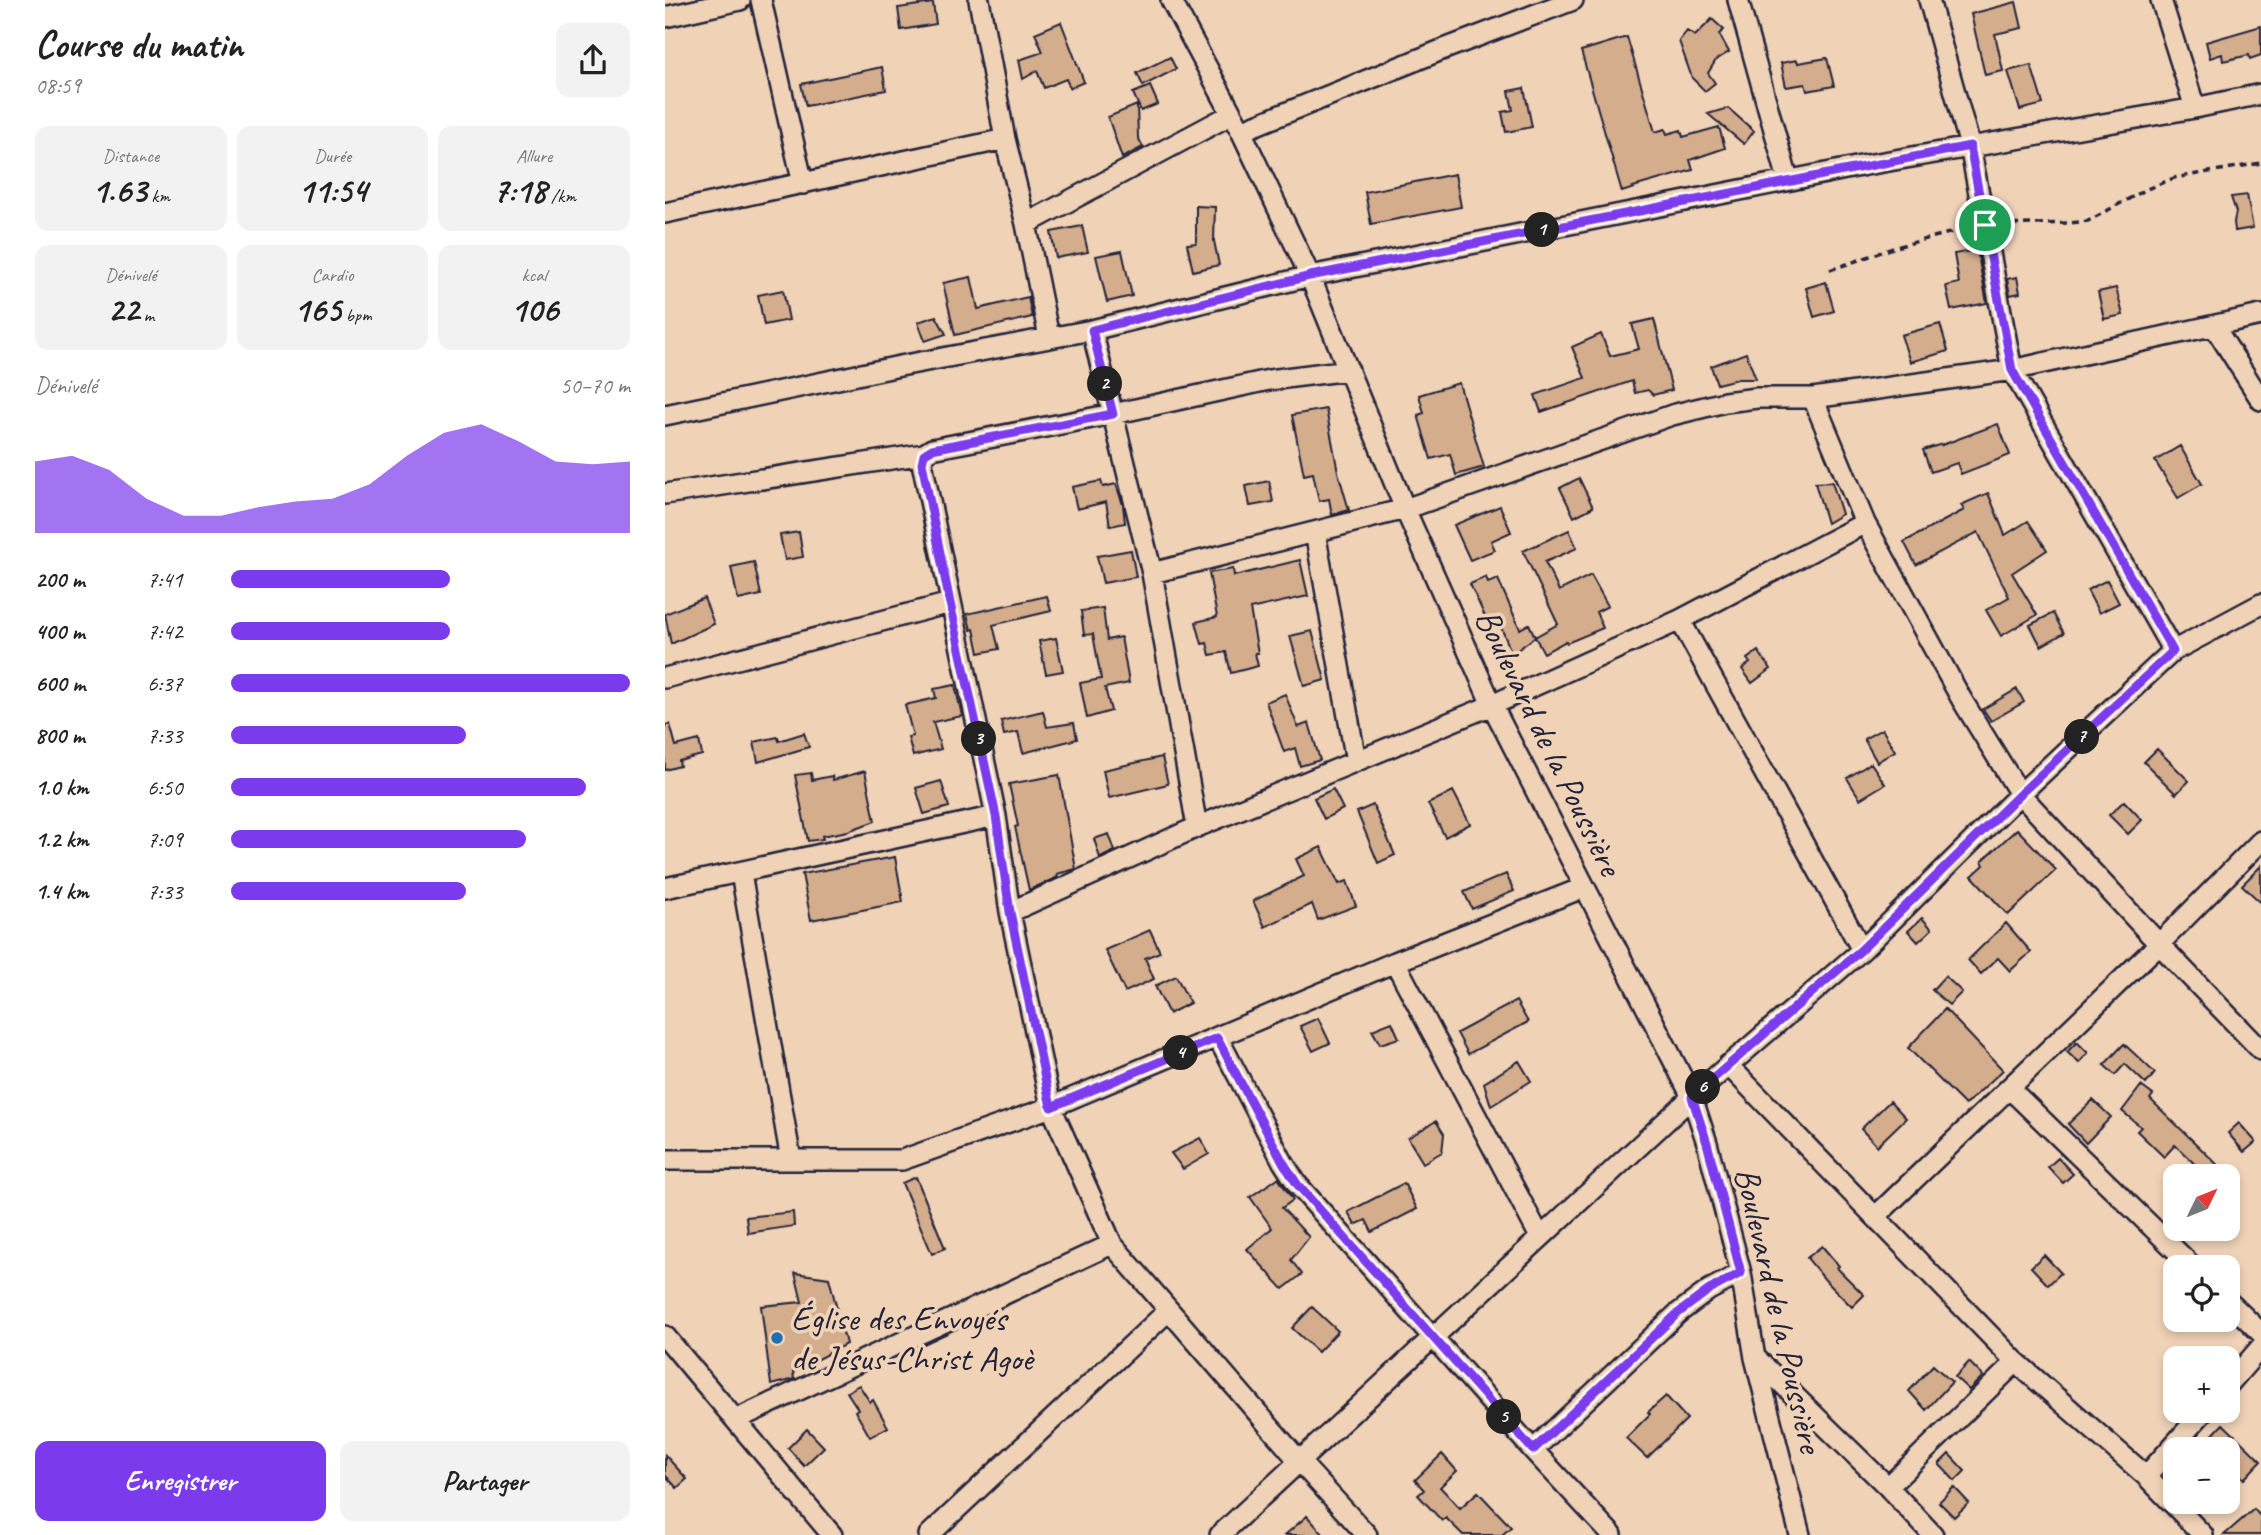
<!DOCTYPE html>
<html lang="fr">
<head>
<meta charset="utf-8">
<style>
  body { margin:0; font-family:Caveat,sans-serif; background:#f2f2f2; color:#222; height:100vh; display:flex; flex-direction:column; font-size:26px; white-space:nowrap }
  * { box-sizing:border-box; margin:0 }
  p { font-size:23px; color:#767676 }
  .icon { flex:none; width:38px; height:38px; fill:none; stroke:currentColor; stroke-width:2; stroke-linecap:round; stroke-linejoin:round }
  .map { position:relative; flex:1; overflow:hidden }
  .drawer { display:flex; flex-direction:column; background:#fff; width:665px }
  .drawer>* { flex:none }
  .needle { width:46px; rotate:47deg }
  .tools { position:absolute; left:1498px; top:1164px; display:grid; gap:14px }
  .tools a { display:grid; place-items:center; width:77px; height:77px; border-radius:14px; background:#fff; box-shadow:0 4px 10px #0003; font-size:35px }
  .pin { position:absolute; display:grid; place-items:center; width:60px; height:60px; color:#fff; margin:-30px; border:4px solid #fff; border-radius:50%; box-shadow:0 2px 7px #0007 }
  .km { position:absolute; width:35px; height:35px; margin:-18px; border-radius:50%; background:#222; color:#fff; font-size:19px; line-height:35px; text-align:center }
  .round { display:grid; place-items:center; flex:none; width:74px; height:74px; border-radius:14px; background:#f2f2f2 }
  .head { display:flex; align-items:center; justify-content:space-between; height:119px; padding:0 35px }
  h1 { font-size:38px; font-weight:700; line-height:52px }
  .metrics { display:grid; grid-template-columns:repeat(3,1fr); gap:10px; height:119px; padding:7px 35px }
  .metrics div { display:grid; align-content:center; border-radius:14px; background:#f2f2f2; text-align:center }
  .metrics b { font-size:35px; font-weight:700 }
  .metrics small { font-size:19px; font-weight:400 }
  .metrics p { font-size:19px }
  .chart { height:196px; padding:14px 35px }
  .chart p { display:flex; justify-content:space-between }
  .chart svg { width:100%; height:126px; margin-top:7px; fill:#7c3aed; opacity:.7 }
  .action { display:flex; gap:14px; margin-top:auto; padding:14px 35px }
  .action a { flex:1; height:80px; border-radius:14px; background:#7c3aed; color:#fff; font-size:28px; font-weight:700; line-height:80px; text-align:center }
  .action a+a { background:#f2f2f2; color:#222 }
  ul { padding:0 35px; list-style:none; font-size:23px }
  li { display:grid; grid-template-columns:112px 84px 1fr; align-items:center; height:52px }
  li i { height:18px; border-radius:9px; background:#7c3aed }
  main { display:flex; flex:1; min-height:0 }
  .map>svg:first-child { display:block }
</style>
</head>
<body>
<main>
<section class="drawer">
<div class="head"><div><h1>Course du matin</h1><p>08:59</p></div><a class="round"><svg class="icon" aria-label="share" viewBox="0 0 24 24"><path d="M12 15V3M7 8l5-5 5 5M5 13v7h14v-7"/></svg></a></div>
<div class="metrics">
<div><p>Distance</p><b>1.63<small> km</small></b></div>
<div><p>Durée</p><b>11:54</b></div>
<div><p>Allure</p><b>7:18<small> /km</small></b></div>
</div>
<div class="metrics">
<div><p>Dénivelé</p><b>22<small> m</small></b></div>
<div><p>Cardio</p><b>165<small> bpm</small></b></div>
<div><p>kcal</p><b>106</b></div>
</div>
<div class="chart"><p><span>Dénivelé</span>50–70 m</p>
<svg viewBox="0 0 160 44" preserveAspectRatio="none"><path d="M0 44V19L10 17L20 22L30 32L40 38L50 38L60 35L70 33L80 32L90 27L100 17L110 9L120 6L130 12L140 19L150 20L160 19V44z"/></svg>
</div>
<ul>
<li><b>200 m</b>7:41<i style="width:55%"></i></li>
<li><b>400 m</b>7:42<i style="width:55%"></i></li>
<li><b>600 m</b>6:37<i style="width:100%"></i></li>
<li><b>800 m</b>7:33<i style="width:59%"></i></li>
<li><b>1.0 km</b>6:50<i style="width:89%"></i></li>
<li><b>1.2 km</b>7:09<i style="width:74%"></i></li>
<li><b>1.4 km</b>7:33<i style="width:59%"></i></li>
</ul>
<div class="action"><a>Enregistrer</a><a>Partager</a></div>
</section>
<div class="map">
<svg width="1596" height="1535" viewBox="0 0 1596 1535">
  <rect width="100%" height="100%" fill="#f0d3b7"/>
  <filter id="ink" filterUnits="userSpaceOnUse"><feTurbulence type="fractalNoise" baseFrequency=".0143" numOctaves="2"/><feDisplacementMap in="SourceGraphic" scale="14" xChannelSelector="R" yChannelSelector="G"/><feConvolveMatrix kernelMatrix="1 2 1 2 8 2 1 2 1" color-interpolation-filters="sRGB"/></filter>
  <g filter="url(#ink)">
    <!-- building -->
    <path fill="#d4ad8c" stroke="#22223b" stroke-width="2" d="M1351 2 1357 28 1330 34 1338 71 1320 75 1306 14Z
      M268 3 271 24 236 30 233 8Z
      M1047 19 1059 30 1054 34 1064 52 1051 60 1043 73 1050 83 1040 91 1027 78 1014 41 1022 31 1030 36Z
      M396 22 419 82 405 88 401 79 379 88 372 71 358 79 354 60 378 52 370 33Z
      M1596 26V55L1585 59 1584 55 1558 61 1557 54 1545 58 1541 42Z
      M962 37 990 132 1000 129 1002 134 1016 130 1018 137 1054 127 1060 148 1025 160 1028 170 968 187 969 188 957 192 916 51Z
      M505 57 511 69 478 86 472 73Z
      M1162 58 1169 86 1142 91 1140 84 1121 87 1116 63 1132 60 1133 63Z
      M1366 65 1378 104 1355 110 1343 71Z
      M217 67 221 90 141 106 136 84Z
      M485 86 493 104 476 111 468 93Z
      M859 88 867 127 841 132 837 112 848 110 844 91Z
      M472 105 473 137 478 147 457 158 443 117Z
      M1063 108 1089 131 1079 144 1043 114Z
      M790 174 796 207 706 224 700 192Z
      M1582 195 1588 228 1570 231 1569 222 1571 212 1566 197Z
      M531 206 550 207 549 241 554 265 528 271 522 244 531 243Z
      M417 226 423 252 391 258 386 232Z
      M1312 250 1322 303 1286 310 1281 286 1294 283 1289 254Z
      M457 251 467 296 442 302 431 256Z
      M306 277 313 309 363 297 367 317 290 335 278 283Z
      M1352 277 1355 293 1345 295 1342 279Z
      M1161 282 1169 311 1149 317 1141 288Z
      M1451 288 1458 315 1439 319 1433 292Z
      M118 290 124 320 99 325 93 295Z
      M271 316 281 334 260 341 253 322Z
      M989 319 1007 390 988 395 983 390 970 393 967 381 876 412 870 395 920 378 907 347 936 334 945 356 974 349 967 324Z
      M1275 324 1283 351 1245 362 1236 335Z
      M1081 353 1091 379H1072L1052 384 1046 366Z
      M794 383 819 467 791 475 785 454 766 459 753 415 759 413 754 395Z
      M661 409 673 472 684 510 667 515 664 499 654 501 648 473 639 475 627 415Z
      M1333 424 1345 455 1296 474 1292 463 1266 472 1258 450 1277 444V445Z
      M1515 446 1537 484 1513 498 1490 461Z
      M914 478 928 507 909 517 895 488Z
      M436 481 438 487 451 484 458 505 460 523 445 526 441 502 412 509 407 487Z
      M604 481 608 502 585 506 581 486Z
      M1167 482 1177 514 1162 523 1150 483Z
      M1323 493 1340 535 1363 521 1382 550 1347 573 1372 615 1336 636 1321 610 1344 597 1313 532 1251 565 1239 542 1299 510 1296 505Z
      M835 506 846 532 826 541 830 550 805 560 789 525Z
      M904 530 912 548 880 562 894 591 926 575 943 606 931 612 938 628 902 643 901 641 879 653 870 637 893 624 858 551Z
      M134 532 138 557 120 560 115 535Z
      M466 550 471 577 438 583 432 556Z
      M635 560 643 596 585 609 593 653H590L593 666 566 673 561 652 545 655 542 643 537 644 531 622 552 617 544 573 568 569 569 576Z
      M89 562 96 595 73 600 66 567Z
      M821 577 823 583 833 579 855 629 864 624 870 637 847 654 833 620 822 621 805 584Z
      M1442 580 1454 603 1434 613 1422 590Z
      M382 596 386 611 328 625 334 649 314 653 309 629 306 630 302 614Z
      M39 598 49 624 6 644 0 614Z
      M438 608 442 640 456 637 464 683 440 688 446 711 422 718 415 683 436 679 428 634 419 635 416 611Z
      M1388 613 1399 633 1376 646 1365 625Z
      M647 631 660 680 639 686 625 636Z
      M391 638 398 671 381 674 374 641Z
      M1093 651 1106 669 1087 683 1077 669 1085 663 1082 659Z
      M290 685 297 716 268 722 276 749 248 756 243 737 248 736 240 705 271 698 269 689Z
      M1352 689 1359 702 1326 721 1318 709Z
      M620 694 633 727 644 723 655 760 635 766 630 748 619 752 601 702Z
      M378 711 382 727 409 723 412 739 358 753 353 732 339 735 336 721Z
      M5 724 11 746 34 740 37 755 14 761 15 766 0 770V725Z
      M1217 729 1230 751 1212 762 1199 739Z
      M139 733 144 747 93 762 89 742 113 737 114 741Z
      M1492 749 1524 781 1511 794 1479 762Z
      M497 757 503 784 444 798 438 770Z
      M1206 763 1220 784 1195 799 1182 778Z
      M200 771 210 821 183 831 157 836 158 839 143 841 130 775 146 773 147 780 167 776 168 780Z
      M394 775 411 869 392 874 393 877 364 890 350 827 353 826 344 784Z
      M276 781 284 807 259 814 251 788Z
      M668 789 678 809 659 819 649 798Z
      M788 791 805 824 780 837 763 804Z
      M1459 801 1477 820 1463 834 1444 815Z
      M708 805 730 855 713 863 692 812Z
      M1352 829 1391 870 1343 915 1307 876 1319 865 1317 861Z
      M444 834 450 851 435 858 429 839Z
      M656 847 674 884 682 881 691 906 653 920 647 904 600 927 588 901 639 876 631 859Z
      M230 857 238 902 146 920 137 874Z
      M1596 866V903L1577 885Z
      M841 874 849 891 807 909 799 892Z
      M1257 918 1267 929 1253 942 1243 931Z
      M1341 923 1366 952 1345 971 1333 958 1316 974 1303 960Z
      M485 930 495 952 480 958 489 979 460 992 440 950Z
      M511 976 525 1003 504 1014 490 986Z
      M1280 976 1297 992 1284 1005 1267 990Z
      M851 1001 863 1022 803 1054 792 1033Z
      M1280 1009 1338 1070 1300 1105 1243 1048Z
      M653 1018 665 1043 648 1051 635 1026Z
      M727 1022 734 1038 715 1044 707 1030Z
      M1412 1042 1423 1053 1414 1063 1402 1052Z
      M1459 1044 1490 1073 1481 1084 1460 1064 1450 1075 1439 1065Z
      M854 1061 866 1081 826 1106 819 1083Z
      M1476 1086 1488 1095 1485 1099 1564 1176H1542L1510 1145 1499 1157 1472 1131 1476 1127 1457 1111Z
      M1428 1100 1446 1117 1421 1143 1403 1124Z
      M1225 1101 1241 1118 1212 1146 1196 1129Z
      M771 1121 779 1134 777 1152 758 1163 743 1138Z
      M1574 1123 1591 1142 1579 1152 1563 1133Z
      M535 1138 544 1154 518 1169 506 1153Z
      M1393 1158 1408 1174 1398 1183 1383 1167Z
      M251 1177 280 1248 267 1254 237 1183Z
      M613 1178 628 1200 617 1208 644 1237 626 1260 637 1274 618 1289 582 1249 607 1228 585 1197Z
      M739 1183 752 1209 707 1232 701 1220 690 1225 683 1212Z
      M128 1212 129 1226 83 1233 81 1217Z
      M1157 1246 1174 1266 1172 1268 1199 1295 1187 1307 1161 1281 1142 1258Z
      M1379 1255 1396 1273 1383 1285 1366 1267Z
      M130 1273 164 1278 181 1344 128 1372 129 1379 106 1385 96 1306 137 1302Z
      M647 1307 673 1331 653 1352 627 1328Z
      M1304 1362 1318 1376 1304 1390 1290 1377Z
      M1268 1365 1287 1382 1261 1410 1244 1391Z
      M194 1385 205 1402 208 1400 223 1427 205 1437 190 1411 193 1409 182 1392Z
      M1001 1396 1022 1419 982 1458 961 1438 985 1414 983 1412Z
      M1558 1424 1596 1461 1579 1479 1563 1463V1449H1549L1541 1442Z
      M142 1429 159 1447 139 1466 123 1448Z
      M777 1454 792 1471 775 1487 795 1508 813 1492 846 1527 837 1535H798L781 1518 777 1521 753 1495 759 1490 750 1480Z
      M1284 1454 1300 1471 1290 1481 1274 1464Z
      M0 1455 22 1479 12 1488 0 1475Z
      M1289 1487 1304 1503 1289 1517 1274 1502Z
      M1589 1509 1596 1517V1535H1559Z
      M642 1516 659 1535H620Z"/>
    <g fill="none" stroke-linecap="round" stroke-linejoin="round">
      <!-- street casing -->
      <g stroke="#22223b" stroke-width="24">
        <path id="street" d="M96 0 138 184
          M314 0 340 139 361 224 384 337
          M506 0 576 131 645 276 740 509 827 705 1027 1097 1042 1143 1076 1273 1090 1358 1135 1535
          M1073 0 1123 180
          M1264 0 1305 146 1347 370 1508 651
          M1496 0 1530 108
          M0 17 75 0
          M576 131 774 51 908 0
          M0 213 340 139
          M361 224 567 114
          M1549 326 1596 400
          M427 330 487 573 532 827
          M1148 398 1200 523 1297 700 1355 794 1494 944 1596 1050
          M0 415 235 366 427 330 645 276 1201 165 1530 108 1596 94
          M259 454 257 463 331 816 345 912 386 1107 447 1244 635 1462 702 1535
          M0 494 259 454 267 449 448 414 604 380 684 370
          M650 532 691 761
          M487 573 740 509 1007 415 1060 402 1092 398H1148L1347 370 1596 315
          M1015 620 1197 950
          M0 678 285 603
          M76 873 126 1160
          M0 888 331 816
          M345 912 532 827 827 705 1015 620 1200 523
          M730 962 875 1237
          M553 1038 618 1162 632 1184 868 1450 947 1535
          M1063 1065 1351 1362 1481 1476 1538 1535
          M1344 1088 1528 1267
          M0 1160H237L386 1107 730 962 920 887
          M1211 1216 1494 944 1596 841
          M1563 1301 1596 1333
          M0 1336 167 1535
          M1091 1358 1223 1487 1268 1535
          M1563 1385 1596 1347
          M72 1419 447 1244
          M868 1450 1012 1314 1044 1290 1076 1273
          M1481 1476 1540 1410
          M1223 1487 1351 1362
          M264 1535 504 1310
          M555 1535 1027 1097 1197 950 1355 794 1508 651 1596 604"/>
      </g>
      <!-- path -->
      <path stroke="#22223b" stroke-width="3.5" stroke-dasharray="7 5" stroke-linecap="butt" d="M1335 225 1405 223 1423 221 1482 189 1509 178 1596 163
        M1165 270 1231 247 1303 228"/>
      <!-- street -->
      <use href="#street" stroke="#f0d3b7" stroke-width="19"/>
    </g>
  </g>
  <g fill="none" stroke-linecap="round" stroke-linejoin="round" filter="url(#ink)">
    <!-- route casing -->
    <g stroke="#fff" stroke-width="14">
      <path id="route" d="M1305 146 1347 370 1508 651 1355 794 1196 950 1027 1097 1042 1143 1076 1273 1044 1290 1012 1314 868 1450 632 1184 618 1162 552 1038 386 1107 345 912 331 816 285 603 257 463 259 454 267 449 448 414 427 330 645 276Z"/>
    </g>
    <!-- route -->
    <use href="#route" stroke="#7c3aed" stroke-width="9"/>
  </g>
  <!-- markers -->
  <circle fill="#1f6fb2" stroke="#f0d3b7" stroke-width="2.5" cx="112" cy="1338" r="7"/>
  <g text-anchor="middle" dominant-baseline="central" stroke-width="7" stroke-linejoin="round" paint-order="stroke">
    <!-- street labels -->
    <g font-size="35" fill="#22223b" stroke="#f0d3b7">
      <text transform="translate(884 742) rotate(64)">Boulevard de la Poussière</text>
      <text transform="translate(1114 1310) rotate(77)">Boulevard de la Poussière</text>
    </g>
    <!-- poi labels -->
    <g font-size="35" fill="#22223b" stroke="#f0d3b7" text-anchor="start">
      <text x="126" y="1318">Église des Envoyés<tspan x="126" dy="40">de Jésus-Christ Agoè</tspan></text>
    </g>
  </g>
</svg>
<div class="tools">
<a><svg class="needle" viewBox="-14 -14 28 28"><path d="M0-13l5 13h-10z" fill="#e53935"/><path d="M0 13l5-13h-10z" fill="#767676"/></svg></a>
<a><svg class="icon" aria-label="locate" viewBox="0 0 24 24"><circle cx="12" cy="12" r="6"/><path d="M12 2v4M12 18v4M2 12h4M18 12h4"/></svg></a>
<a>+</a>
<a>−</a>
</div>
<div class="pin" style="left:1320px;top:225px;background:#1e9e55"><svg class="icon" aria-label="arrive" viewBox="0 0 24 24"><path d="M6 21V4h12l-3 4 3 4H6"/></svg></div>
<b class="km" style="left:877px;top:230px">1</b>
<b class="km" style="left:440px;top:384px">2</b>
<b class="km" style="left:314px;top:739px">3</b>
<b class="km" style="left:516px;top:1053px">4</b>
<b class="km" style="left:839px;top:1417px">5</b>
<b class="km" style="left:1038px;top:1087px">6</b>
<b class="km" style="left:1417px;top:737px">7</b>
</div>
</main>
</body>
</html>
